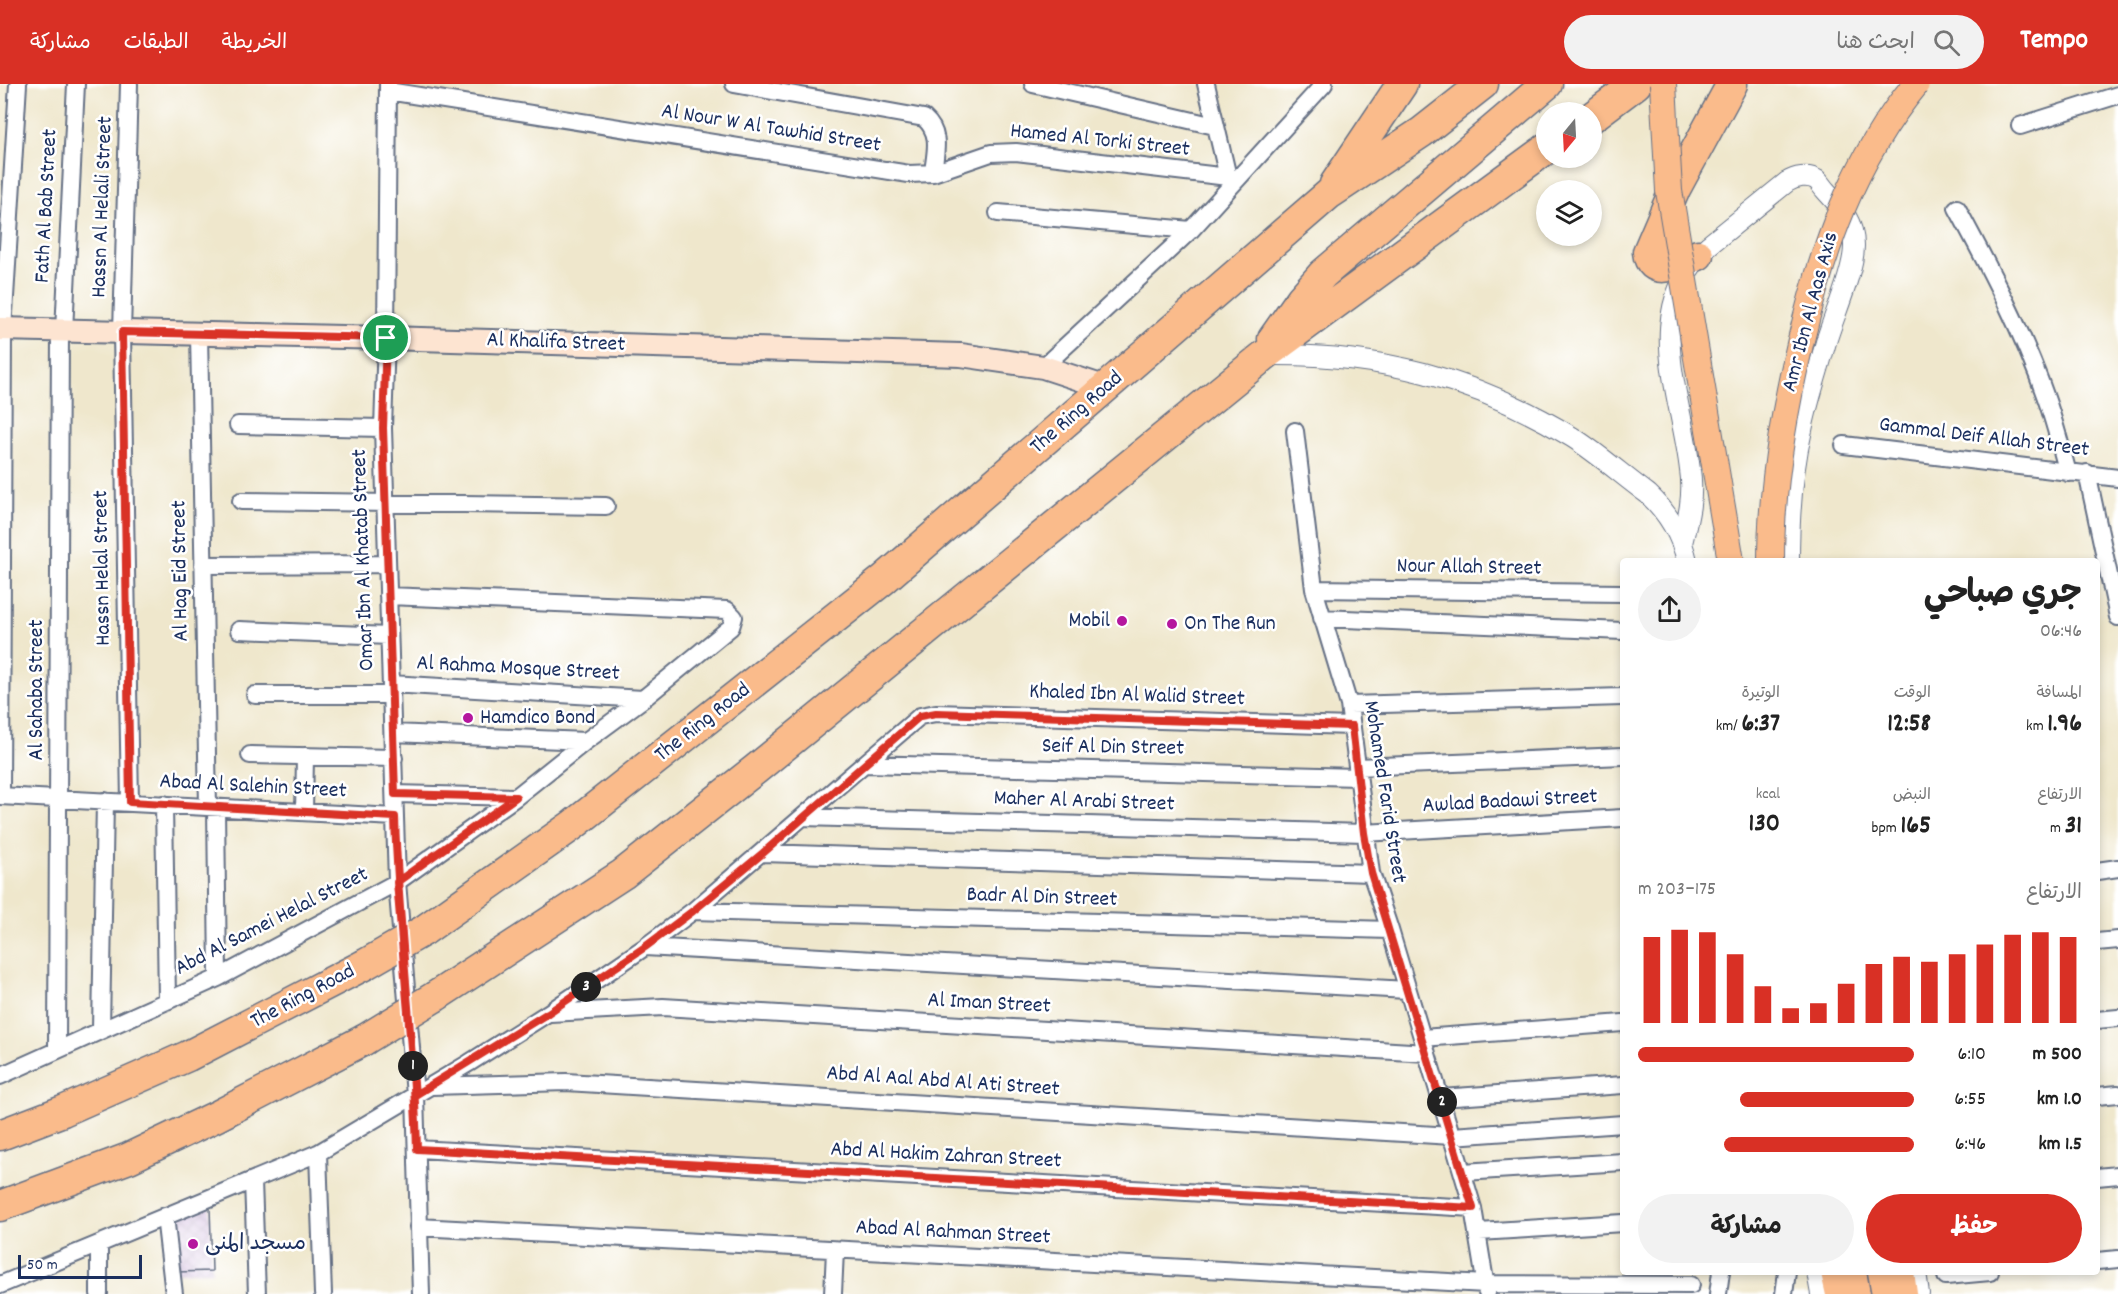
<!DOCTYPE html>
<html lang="ar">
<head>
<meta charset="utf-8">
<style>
  body { margin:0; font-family:Dekko,"Playpen Sans Arabic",sans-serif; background:#f2f2f2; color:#222; direction:rtl; height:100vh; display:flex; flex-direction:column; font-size:22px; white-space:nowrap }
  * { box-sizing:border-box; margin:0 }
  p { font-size:20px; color:#767676 }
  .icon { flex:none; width:33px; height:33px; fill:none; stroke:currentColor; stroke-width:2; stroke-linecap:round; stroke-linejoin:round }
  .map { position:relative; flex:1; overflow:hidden; direction:ltr }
  .drawer { position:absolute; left:1620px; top:474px; width:480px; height:717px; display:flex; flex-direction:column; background:#fff; border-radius:6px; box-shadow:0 3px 9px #0003; direction:rtl }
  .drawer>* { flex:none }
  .needle { width:39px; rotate:198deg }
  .fabs { position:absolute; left:1536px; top:18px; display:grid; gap:12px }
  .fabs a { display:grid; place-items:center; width:66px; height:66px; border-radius:50%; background:#fff; box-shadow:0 3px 9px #0003; font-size:30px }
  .scale { position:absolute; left:18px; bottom:15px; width:124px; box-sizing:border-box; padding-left:6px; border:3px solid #1b2f5e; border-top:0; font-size:16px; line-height:21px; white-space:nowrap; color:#1b2f5e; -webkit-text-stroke:4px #fff; paint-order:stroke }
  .pin { position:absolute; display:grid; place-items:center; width:51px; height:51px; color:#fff; margin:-26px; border:3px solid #fff; border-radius:50%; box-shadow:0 2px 6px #0007 }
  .km { position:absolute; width:30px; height:30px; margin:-15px; border-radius:50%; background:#222; color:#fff; font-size:16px; line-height:30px; text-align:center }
  .round { display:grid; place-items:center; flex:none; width:63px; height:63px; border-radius:32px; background:#f2f2f2 }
  .summary { display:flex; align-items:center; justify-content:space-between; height:102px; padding:0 18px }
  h1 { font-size:33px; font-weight:700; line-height:45px }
  .stats { display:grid; grid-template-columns:repeat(3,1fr); gap:9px; height:102px; padding:6px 18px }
  .stats div { display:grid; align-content:center }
  .stats b { font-size:26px; font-weight:700 }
  .stats small { font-size:16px; font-weight:400 }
  .stats p { font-size:16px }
  .chart { height:168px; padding:12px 18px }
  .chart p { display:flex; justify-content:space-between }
  .chart svg { width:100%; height:108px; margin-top:6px; stroke:#d93025; stroke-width:6 }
  .primary-button { display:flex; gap:12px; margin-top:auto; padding:12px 18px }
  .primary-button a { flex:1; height:69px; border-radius:36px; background:#d93025; color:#fff; font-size:24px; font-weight:700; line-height:69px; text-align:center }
  .primary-button a+a { background:#f2f2f2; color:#222 }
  ul { padding:0 18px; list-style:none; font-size:20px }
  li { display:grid; grid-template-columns:96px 72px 1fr; align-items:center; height:45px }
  li i { height:15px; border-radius:8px; background:#d93025 }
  header { display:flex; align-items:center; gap:36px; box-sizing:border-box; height:84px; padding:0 30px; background:#d93025; color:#fff }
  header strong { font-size:28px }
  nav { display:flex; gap:33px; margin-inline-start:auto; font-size:21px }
  .search { width:420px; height:54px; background:#f2f2f2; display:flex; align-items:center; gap:15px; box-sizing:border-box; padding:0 21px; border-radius:33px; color:#767676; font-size:22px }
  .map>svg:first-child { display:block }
</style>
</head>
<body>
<header>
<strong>Tempo</strong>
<div class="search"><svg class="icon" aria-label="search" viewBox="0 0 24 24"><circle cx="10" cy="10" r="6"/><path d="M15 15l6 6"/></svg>ابحث هنا</div>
<nav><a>الخريطة</a><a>الطبقات</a><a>مشاركة</a></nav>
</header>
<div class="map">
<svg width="2118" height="1210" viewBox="0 0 2118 1210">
  <defs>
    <pattern id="building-cross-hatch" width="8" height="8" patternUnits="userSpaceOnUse" patternTransform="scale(1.5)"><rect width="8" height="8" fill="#cbb0da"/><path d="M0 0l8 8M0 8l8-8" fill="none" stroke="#a490b4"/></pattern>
  </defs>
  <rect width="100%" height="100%" fill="#fff"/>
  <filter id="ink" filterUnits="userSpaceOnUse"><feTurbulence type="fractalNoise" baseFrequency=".0167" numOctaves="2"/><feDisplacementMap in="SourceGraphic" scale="12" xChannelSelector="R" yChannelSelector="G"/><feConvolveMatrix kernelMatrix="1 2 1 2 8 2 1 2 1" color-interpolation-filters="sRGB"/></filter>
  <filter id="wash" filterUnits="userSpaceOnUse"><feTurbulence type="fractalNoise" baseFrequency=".008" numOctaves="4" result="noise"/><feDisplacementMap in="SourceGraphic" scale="24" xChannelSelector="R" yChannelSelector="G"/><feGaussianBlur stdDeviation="1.35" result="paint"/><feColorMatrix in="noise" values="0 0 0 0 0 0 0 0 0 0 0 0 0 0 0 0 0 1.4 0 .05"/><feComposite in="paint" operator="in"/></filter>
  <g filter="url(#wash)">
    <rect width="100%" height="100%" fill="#efe7cc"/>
    <g id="blocks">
      <!-- building -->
      <path fill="url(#building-cross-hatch)" d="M210 1123 212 1187 176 1188 174 1133Z"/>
    </g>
  </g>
  <g filter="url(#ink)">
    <use href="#blocks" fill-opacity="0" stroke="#656f84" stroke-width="1.5"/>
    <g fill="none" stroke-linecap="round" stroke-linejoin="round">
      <!-- minor casing -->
      <g stroke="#656f84" stroke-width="20">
        <path id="minor" d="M129 0 122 248 130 719
          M388 0 386 254 383 344 397 798 415 1011 421 1210
          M734 0 924 34C942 50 935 68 933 89
          M1033 0 1215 42
          M1206 0 1228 93 1232 100
          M388 7 909 90 933 89 991 69 1016 68 1228 93
          M2020 42 2118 11
          M1957 124C1990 185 2023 248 2046 314 2055 339 2061 364 2068 389
          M998 129 1191 146
          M64 247 76 0
          M199 250 208 723
          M1043 283 1191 146 1324 0
          M238 341 383 344
          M1295 347 1314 505 1349 621 1371 789 1390 846 1473 1124 1487 1209
          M1844 361 2118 394
          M2087 389 2118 533
          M241 417 606 422
          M203 481 387 480
          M1314 505 1623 509
          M1322 534 1623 547
          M239 546 389 552
          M391 600 643 615
          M255 611H391
          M1349 621 1623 613
          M393 649 586 657
          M250 671 394 674
          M866 680 1358 693
          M1357 683 1623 672
          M395 710 516 713
          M0 712 395 733
          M1 712 3 246 18 0
          M164 720 167 917
          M216 723 218 894
          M304 728 305 672
          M803 733 1364 749 1623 734
          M763 769 1371 789
          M2097 787 2118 784
          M693 827 1390 846
          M2097 858 2118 856
          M645 863 1407 906
          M550 929 663 923 1427 969
          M2097 936 2118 934
          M101 946 105 717
          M1422 954 1623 939
          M57 966 60 247
          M0 992 218 894 397 798 516 713 586 657 643 615 731 543 734 533 727 526 388 512
          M432 1002 566 998 1452 1052 1623 1040
          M2097 1012 2118 1010
          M1441 1014 1623 1001
          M417 1065 1473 1124
          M318 1069 323 1210
          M1463 1088 1623 1078
          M2097 1093 2118 1091
          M253 1097 257 1210
          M165 1132 174 1210
          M418 1143 1486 1200 1691 1201
          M1479 1148 1623 1139
          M99 1161V1210
          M2097 1177 2118 1175
          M1946 1192 1990 1188
          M0 1201 318 1069 469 979 548 929 645 863 693 827 920 632 936 629 1352 642
          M833 1210 835 1166
          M1718 1210 1721 1188
          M1784 1210 1787 1188"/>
      </g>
      <!-- tertiary casing -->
      <g stroke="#656f84" stroke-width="22">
        <path id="tertiary" d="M1265 271C1378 269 1475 294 1572 353 1599 370 1623 392 1648 410 1668 429 1681 450 1687 477
          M1682 459C1688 435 1694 411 1690 386 1681 306 1640 228 1709 161L1787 98C1795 93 1808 90 1817 96 1820 99 1823 104 1826 107 1841 123 1854 138 1854 162 1854 187 1834 231 1826 258 1818 287 1808 316 1802 346 1792 388 1789 434 1789 477
          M1817 1188 1821 1210
          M1916 1188 1919 1210"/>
      </g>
      <!-- secondary casing -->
      <g stroke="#656f84" stroke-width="26">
        <path id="secondary" d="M0 245 386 254 961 271 1043 283 1107 304"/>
      </g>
      <!-- primary casing -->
      <g stroke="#656f84" stroke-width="28">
        <path id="primary" d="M1834 1188 1839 1210
          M1853 1188 1857 1210
          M1881 1188 1885 1210
          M1901 1188 1904 1210"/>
      </g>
      <!-- motorway casing -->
      <g stroke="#656f84" stroke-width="33">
        <path id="motorway" d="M1592 33 1636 0
          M1335 100 1402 0
          M1698 171C1682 177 1651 196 1648 168L1675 105 1732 0
          M1273 255 1301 215 1323 190 1547 0
          M423 847 573 741 883 496 1329 110 1422 48 1483 0
          M436 912 623 790 756 685 1265 271 1546 65
          M0 1051 63 1027 188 972 364 881
          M0 1122 129 1074 217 1032 364 956"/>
      </g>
      <!-- minor -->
      <use href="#minor" stroke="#fff" stroke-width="16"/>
      <!-- tertiary -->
      <use href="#tertiary" stroke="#fff" stroke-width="20"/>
      <!-- secondary -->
      <use href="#secondary" stroke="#fde4d1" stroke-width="22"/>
      <!-- primary -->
      <use href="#primary" stroke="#fabb8b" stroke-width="26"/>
      <!-- motorway -->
      <use href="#motorway" stroke="#fabb8b" stroke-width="30"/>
      <!-- primary-bridge casing -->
      <g stroke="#656f84" stroke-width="28" stroke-linecap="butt">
        <path id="primary-bridge" d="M1663 0 1669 107 1731 477
          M1771 477C1771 403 1783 332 1800 260 1822 166 1853 76 1916 0"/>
      </g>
      <!-- motorway-bridge casing -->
      <g stroke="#656f84" stroke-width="33" stroke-linecap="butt">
        <path id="motorway-bridge" d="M364 881 423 847
          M364 956 436 912"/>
      </g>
      <!-- primary-bridge -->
      <use href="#primary-bridge" stroke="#fabb8b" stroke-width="26"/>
      <!-- motorway-bridge -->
      <use href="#motorway-bridge" stroke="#fabb8b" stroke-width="30"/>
    </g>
  </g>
  <g fill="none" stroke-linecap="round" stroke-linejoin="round" filter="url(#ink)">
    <!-- route casing -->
    <g stroke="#fff" stroke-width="12">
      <path id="route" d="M386 254 122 248 130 718 395 733C398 844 414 954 417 1065L1473 1124 1371 789 1364 749 1352 642 936 629 920 632 763 769 693 827 645 863 548 929 415 1011 397 798 516 713 395 710 383 344 386 254"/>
    </g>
    <!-- route -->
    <use href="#route" stroke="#d93025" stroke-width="8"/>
  </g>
  <!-- markers -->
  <g fill="#b5179e" stroke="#fff" stroke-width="2">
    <circle cx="1122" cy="537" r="6"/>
    <circle cx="1172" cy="540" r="6"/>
    <circle cx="468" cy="634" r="6"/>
    <circle cx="193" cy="1160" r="6"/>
  </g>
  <g text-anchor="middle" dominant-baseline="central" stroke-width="5" stroke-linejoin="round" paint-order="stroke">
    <!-- street labels -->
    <g font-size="22" fill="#1b2f5e" stroke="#fff">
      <text transform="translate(771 45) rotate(9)">Al Nour W Al Tawhid Street</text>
      <text transform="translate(1100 57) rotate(6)">Hamed Al Torki Street</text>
      <text transform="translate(47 122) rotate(-87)">Fath Al Bab Street</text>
      <text transform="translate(103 123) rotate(-88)">Hassn Al Helali Street</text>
      <text transform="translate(1811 228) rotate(-75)">Amr Ibn Al Aas Axis</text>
      <text transform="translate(556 259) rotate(2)">Al Khalifa Street</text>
      <text transform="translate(1077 329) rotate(-41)">The Ring Road</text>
      <text transform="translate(1984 354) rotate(7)">Gammal Deif Allah Street</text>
      <text transform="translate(364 476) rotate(-92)">Omar Ibn Al Khatab Street</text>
      <text transform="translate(103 484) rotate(-91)">Hassn Helal Street</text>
      <text transform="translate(1469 484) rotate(1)">Nour Allah Street</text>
      <text transform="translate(181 487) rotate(-91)">Al Hag Eid Street</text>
      <text transform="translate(518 585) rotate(3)">Al Rahma Mosque Street</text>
      <text transform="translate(37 606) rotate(-90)">Al Sahaba Street</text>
      <text transform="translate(1137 612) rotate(2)">Khaled Ibn Al Walid Street</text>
      <text transform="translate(703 639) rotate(-38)">The Ring Road</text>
      <text transform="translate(1113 664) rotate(1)">Seif Al Din Street</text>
      <text transform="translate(253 703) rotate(3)">Abad Al Salehin Street</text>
      <text transform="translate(1384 708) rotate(81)">Mohamed Farid Street</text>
      <text transform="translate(1084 718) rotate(2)">Maher Al Arabi Street</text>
      <text transform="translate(1510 718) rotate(-3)">Awlad Badawi Street</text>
      <text transform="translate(1042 814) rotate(2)">Badr Al Din Street</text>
      <text transform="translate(272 838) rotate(-27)">Abd Al Samei Helal Street</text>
      <text transform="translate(303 913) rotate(-28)">The Ring Road</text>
      <text transform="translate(989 920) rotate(3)">Al Iman Street</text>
      <text transform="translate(943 998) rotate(4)">Abd Al Aal Abd Al Ati Street</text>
      <text transform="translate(946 1072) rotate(3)">Abd Al Hakim Zahran Street</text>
      <text transform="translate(953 1149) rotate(3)">Abad Al Rahman Street</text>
    </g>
    <!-- poi labels -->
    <g font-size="22" fill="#1b2f5e" stroke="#fff" text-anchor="start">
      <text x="1110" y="537" text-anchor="end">Mobil</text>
      <text x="1184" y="540">On The Run</text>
      <text x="480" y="634">Hamdico Bond</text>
      <text x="205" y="1160">مسجد المنى</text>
    </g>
  </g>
</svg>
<div class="fabs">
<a><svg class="needle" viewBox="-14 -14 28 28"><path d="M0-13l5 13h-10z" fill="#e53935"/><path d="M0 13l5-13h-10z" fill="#767676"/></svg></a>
<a><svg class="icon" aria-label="layers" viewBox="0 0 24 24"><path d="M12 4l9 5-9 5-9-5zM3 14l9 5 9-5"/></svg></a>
</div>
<div class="scale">50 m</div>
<div class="pin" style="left:386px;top:254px;background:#1e9e55"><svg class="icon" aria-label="arrive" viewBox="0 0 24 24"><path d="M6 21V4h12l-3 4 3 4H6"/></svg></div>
<b class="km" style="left:413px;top:982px">1</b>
<b class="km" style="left:1442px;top:1018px">2</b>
<b class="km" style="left:586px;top:903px">3</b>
<section class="drawer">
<div class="summary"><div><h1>جري صباحي</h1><p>06:46</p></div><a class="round"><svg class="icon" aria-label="share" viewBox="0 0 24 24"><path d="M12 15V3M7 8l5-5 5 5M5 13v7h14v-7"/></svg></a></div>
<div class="stats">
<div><p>المسافة</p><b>1.96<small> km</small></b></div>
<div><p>الوقت</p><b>12:58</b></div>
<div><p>الوتيرة</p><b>6:37<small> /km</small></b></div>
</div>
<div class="stats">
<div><p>الارتفاع</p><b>31<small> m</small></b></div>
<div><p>النبض</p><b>165<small> bpm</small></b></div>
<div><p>kcal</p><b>130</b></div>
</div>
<div class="chart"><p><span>الارتفاع</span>175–203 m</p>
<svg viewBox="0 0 160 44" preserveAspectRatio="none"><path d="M5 44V9M15 44V6M25 44V7M35 44V16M45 44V29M55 44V38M65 44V36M75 44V28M85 44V20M95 44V17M105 44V19M115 44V16M125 44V12M135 44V8M145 44V7M155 44V9"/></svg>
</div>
<ul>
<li><b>500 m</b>6:10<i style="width:100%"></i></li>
<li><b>1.0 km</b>6:55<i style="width:63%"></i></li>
<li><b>1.5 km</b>6:46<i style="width:69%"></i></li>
</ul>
<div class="primary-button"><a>حفظ</a><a>مشاركة</a></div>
</section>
</div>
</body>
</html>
